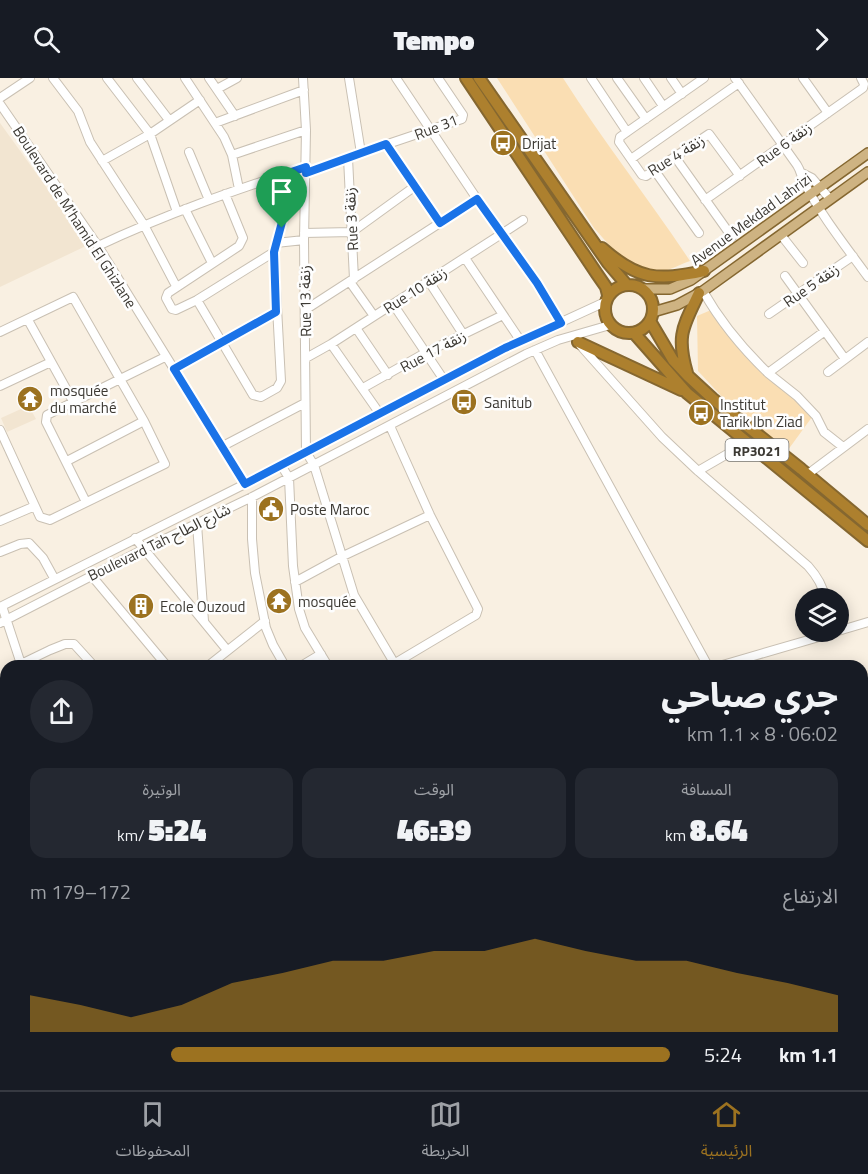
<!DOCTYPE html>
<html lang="ar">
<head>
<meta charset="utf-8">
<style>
  body { margin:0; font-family:"Titillium Web","Noto Sans Arabic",sans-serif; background:#242831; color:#f1f3f6; direction:rtl; height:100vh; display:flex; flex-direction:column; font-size:22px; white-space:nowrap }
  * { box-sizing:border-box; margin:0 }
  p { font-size:20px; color:#9ea1a6 }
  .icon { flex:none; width:33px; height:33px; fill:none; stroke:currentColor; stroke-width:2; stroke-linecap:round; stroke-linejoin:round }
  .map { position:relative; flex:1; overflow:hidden; direction:ltr }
  .side { position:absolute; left:0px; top:582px; width:868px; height:430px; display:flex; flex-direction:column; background:#171b24; border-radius:18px 18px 0 0; box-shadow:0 3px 15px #0003; direction:rtl }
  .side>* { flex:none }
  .fabs { position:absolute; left:795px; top:510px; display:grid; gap:12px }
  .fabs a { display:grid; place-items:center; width:54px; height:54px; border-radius:50%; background:#171b24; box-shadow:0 3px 15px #0003; font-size:30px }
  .pin { position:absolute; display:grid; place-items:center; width:51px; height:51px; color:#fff; margin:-62px -26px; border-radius:50% 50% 50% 0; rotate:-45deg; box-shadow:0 0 6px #0007 }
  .pin .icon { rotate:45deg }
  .round { display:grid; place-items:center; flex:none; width:63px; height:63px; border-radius:32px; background:#242831 }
  .head { display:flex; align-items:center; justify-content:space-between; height:102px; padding:0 30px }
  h1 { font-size:33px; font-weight:800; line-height:45px }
  .metrics { display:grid; grid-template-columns:repeat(3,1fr); gap:9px; height:102px; padding:6px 30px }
  .metrics div { display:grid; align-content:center; border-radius:15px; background:#242831; text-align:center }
  .metrics b { font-size:30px; font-weight:800 }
  .metrics small { font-size:16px; font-weight:400 }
  .metrics p { font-size:16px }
  .chart { height:168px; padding:12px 30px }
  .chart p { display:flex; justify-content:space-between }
  .chart svg { width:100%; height:108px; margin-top:6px; fill:#9c7220; opacity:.7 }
  ul { padding:0 30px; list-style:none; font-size:20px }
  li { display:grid; grid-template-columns:96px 72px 1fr; align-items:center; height:45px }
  li i { height:15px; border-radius:8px; background:#9c7220 }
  header { display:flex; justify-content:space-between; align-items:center; height:78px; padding:0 30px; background:#171b24; font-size:27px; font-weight:800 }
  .tab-bar { display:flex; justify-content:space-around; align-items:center; height:84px; border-top:2px solid #363941; background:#171b24; font-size:16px; color:#9ea1a6 }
  .tab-bar a { display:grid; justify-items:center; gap:3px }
  .tab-bar .active { color:#9c7220 }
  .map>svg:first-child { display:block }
</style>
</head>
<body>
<header><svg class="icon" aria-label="forward" viewBox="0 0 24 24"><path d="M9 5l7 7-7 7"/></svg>Tempo<svg class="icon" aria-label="search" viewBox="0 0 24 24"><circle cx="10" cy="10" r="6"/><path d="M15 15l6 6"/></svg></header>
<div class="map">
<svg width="868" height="1012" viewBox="0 0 868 1012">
  <rect width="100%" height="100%" fill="#f9f0e2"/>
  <!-- built -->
  <path fill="#f2e5d1" d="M0 45 88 167 0 209Z
    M26 323 36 341 7 354 1 340 21 331 19 327Z
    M868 592V768L862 761V595Z
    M862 875 868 882V977L863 971Z"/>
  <!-- green -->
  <path fill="#fadeb3" d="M497 0H563C603 63 649 121 690 183 681 186 669 193 659 194 632 195 610 168 594 150Z
    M711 232 747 276 815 335 785 376 740 338 698 293 697 238Z"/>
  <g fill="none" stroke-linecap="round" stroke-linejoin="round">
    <!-- minor casing -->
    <g stroke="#c9c0b3" stroke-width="10">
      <path id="minor" d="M53 0 78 33 90 64 144 147 176 208
        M107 0 150 56 177 134
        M137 0 169 42
        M185 0 224 59 232 77 239 111
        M209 0 235 38
        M303 0 306 52 304 162 306 374 314 387 354 517 396 588
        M349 0 361 75
        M396 0 477 121 537 205 561 245
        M591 0 627 54
        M617 0 646 41
        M644 0 663 28
        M671 0 682 16
        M704 0 627 54 620 59 619 64 642 97 646 98 709 56 740 98
        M735 0 797 87C801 93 801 98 804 104 820 136 847 170 868 199
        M803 0 828 35
        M217 11 237 0
        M0 20 30 0
        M0 26 98 168 245 406
        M215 45 304 12
        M386 66 440 145
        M189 74 209 122
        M232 77 306 52
        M675 79 732 159
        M348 80 354 201
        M631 81 739 5
        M102 83 150 56 200 22
        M655 93 699 155
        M306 95 361 75 462 41 463 37 438 0
        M802 95 812 100 830 121
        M225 116 243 160 239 168 168 215 166 220 172 231 176 232 197 222 274 174
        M705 122 863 10 864 6 861 0
        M185 131 212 185
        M304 155 352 154 414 109
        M781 157 803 185
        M276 165 304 162
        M98 168C166 136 235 112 306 89
        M465 180 520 262
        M785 198 845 281
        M428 202 463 256
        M350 204 374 238
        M703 213C720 243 742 270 768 295L825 253
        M197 222 253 317 261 319 277 310 281 303 274 174 282 144 265 103
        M393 226 444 302
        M305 232 477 121
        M769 236 853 178
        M28 242 74 325
        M356 250 388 297
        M0 254 73 219 144 343 165 386 50 442 40 439 0 352
        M331 266 380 336
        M580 267 662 359 698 393 808 488C817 498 823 507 825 520
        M535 272 708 588
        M306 280 331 266 523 142
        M174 291 276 234
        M828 294 868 264
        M768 295 797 318 816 338 824 354 843 369
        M0 308 51 284
        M363 310 425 275 503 237
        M390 348 430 437 478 531 476 537 392 587
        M221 369 305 325
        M67 383 144 343
        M281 387 289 400 293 488 299 531 305 550 328 588
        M698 393 748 364
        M808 396 868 351
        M252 419V461L255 495 266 550 273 567 285 588
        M86 424 46 344 47 337 165 279
        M0 443 35 428
        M197 446 204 543
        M135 460 227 572
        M0 474 20 466 29 465 43 480 54 500
        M91 497 167 588
        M295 504 341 479 430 437
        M2 528 21 586
        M0 529 245 406 505 270 605 224
        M0 545 144 471 252 419 526 276 558 262 610 247
        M838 553 868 544
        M21 588V586L50 572 65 566H74L94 588
        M208 588 265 543
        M301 588 321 576
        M719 588 836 554
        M0 610 6 620
        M0 670 6 666
        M0 700 6 706
        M0 773 6 771
        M862 782 868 789
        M0 783 6 794
        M862 860 868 867
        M0 877 6 887
        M0 914 6 908
        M862 996 868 993
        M284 1006 287 1012
        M297 1006 301 1012
        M607 1006 610 1012
        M717 1006 722 1012
        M149 1012 154 1006
        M539 1012 545 1006
        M683 1012 692 1006
        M835 1012 844 1006"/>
    </g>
    <!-- major casing -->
    <g stroke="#856730" stroke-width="12">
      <path id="major" d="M643 211H670L691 202 868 75
        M653 234 677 227 703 213 868 94"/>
    </g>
    <!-- highway casing -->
    <g stroke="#856730" stroke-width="14">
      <path id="highway" d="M466 0 597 196 606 209 608 217
        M479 0 608 185 626 206
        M602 170C638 202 657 203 704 193
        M605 231a24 24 0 1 1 48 0a24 24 0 1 1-48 0Z
        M650 243 673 282 688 298 713 321 801 391 868 447
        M634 255 687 315 868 463
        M578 264 681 312
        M687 295C676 257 683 249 699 215"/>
    </g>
    <!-- minor -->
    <use href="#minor" stroke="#fff" stroke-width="8"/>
    <!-- major -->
    <use href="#major" stroke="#ceb382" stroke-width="9"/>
    <!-- highway -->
    <use href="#highway" stroke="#ad802e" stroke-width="10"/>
  </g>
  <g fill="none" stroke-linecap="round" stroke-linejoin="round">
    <!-- route casing -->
    <g stroke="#fff" stroke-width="12">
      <path id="route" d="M386 66 440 145 477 121 537 205 561 245 505 270 245 406 174 291 276 234 274 174 282 144 265 103 306 89V95Z"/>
    </g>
    <!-- route -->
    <use href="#route" stroke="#1a73e8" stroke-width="8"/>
  </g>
  <!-- icons -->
  <defs>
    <g id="bus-disc" transform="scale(1.35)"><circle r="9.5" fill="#9c7220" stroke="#fefefe"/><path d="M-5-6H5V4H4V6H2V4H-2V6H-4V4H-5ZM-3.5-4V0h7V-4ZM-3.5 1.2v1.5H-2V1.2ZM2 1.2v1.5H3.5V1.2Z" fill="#fff"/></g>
    <g id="temple-disc" transform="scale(1.35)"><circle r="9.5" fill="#9c7220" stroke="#fefefe"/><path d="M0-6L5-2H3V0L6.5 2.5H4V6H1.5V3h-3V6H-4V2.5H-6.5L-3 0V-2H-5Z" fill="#fff"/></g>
    <g id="civic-disc" transform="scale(1.35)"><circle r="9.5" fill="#9c7220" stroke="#fefefe"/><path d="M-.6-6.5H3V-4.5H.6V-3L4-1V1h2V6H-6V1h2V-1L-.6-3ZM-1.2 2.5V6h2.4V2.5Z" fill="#fff"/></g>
    <g id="building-disc" transform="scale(1.35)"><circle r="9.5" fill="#9c7220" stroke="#fefefe"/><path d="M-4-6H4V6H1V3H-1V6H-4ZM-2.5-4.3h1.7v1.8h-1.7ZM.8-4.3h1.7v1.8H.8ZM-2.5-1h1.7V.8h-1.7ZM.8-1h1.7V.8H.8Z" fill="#fff"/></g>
  </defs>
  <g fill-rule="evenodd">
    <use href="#bus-disc" x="503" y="65"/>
    <use href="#temple-disc" x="30" y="321"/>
    <use href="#bus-disc" x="464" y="324"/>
    <use href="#bus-disc" x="701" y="335"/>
    <use href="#civic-disc" x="271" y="431"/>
    <use href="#temple-disc" x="279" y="523"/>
    <use href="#building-disc" x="141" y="528"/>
  </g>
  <g text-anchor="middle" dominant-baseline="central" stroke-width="5" stroke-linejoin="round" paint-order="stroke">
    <!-- shield labels -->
    <rect fill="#fefefe" stroke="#767470" stroke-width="1.5" x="725.5" y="361" width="63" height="22" rx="4.5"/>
    <g font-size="14" font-weight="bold" fill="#3c3933">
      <text x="757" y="372">RP3021</text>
    </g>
    <!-- street labels -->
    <g font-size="15" fill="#3c3933" stroke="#fefefe">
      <text transform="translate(436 49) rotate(-21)">Rue 31</text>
      <text transform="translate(784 66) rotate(-36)">Rue 6 زنقة</text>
      <text transform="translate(676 77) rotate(-32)">Rue 4 زنقة</text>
      <text transform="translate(75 139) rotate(57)">Boulevard de M'hamid El Ghizlane</text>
      <text transform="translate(351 141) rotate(-93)">Rue 3 زنقة</text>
      <text transform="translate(751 141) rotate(-36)">Avenue Mekdad Lahrizi</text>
      <text transform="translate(811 207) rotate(-35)">Rue 5 زنقة</text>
      <text transform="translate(415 212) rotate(-33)">Rue 10 زنقة</text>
      <text transform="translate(305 223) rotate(-91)">Rue 13 زنقة</text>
      <text transform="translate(433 273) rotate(-28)">Rue 17 زنقة</text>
      <text transform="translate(159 464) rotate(-26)">Boulevard Tah شارع الطاح</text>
    </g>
    <!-- poi labels -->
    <g font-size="15" fill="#3c3933" stroke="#fefefe" text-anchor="start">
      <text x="522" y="65">Drijat</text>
      <text x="50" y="312">mosquée<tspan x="50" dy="17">du marché</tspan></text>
      <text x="484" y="324">Sanitub</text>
      <text x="720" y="326">Institut<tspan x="720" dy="17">Tarik Ibn Ziad</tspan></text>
      <text x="290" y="431">Poste Maroc</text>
      <text x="298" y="523">mosquée</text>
      <text x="160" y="528">Ecole Ouzoud</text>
    </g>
  </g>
</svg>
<div class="fabs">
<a><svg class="icon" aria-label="layers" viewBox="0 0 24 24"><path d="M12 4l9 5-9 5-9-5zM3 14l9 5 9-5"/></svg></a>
</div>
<div class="pin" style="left:282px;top:150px;background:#1e9e55"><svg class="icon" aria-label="arrive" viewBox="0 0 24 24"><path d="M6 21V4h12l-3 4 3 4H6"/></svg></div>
<section class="side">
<div class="head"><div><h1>جري صباحي</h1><p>06:02 · 8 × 1.1 km</p></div><a class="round"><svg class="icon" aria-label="share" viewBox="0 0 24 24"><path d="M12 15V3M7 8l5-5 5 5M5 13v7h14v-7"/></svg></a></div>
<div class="metrics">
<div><p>المسافة</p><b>8.64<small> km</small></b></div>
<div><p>الوقت</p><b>46:39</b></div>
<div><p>الوتيرة</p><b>5:24<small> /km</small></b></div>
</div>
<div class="chart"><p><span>الارتفاع</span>172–179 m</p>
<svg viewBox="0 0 160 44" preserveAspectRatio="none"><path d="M0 44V29L10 33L20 38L30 33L40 24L50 20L60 15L70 15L80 11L90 11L100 6L110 11L120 15L130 15L140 20L150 24L160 29V44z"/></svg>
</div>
<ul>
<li><b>1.1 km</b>5:24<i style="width:78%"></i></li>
</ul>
</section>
</div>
<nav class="tab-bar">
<a class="active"><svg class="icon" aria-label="home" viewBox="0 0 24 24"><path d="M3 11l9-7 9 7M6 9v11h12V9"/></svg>الرئيسية</a>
<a><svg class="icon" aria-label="map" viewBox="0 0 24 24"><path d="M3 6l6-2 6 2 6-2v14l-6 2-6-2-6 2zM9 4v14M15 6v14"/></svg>الخريطة</a>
<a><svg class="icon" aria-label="saved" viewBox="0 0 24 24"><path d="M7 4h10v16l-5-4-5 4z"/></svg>المحفوظات</a>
</nav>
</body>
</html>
